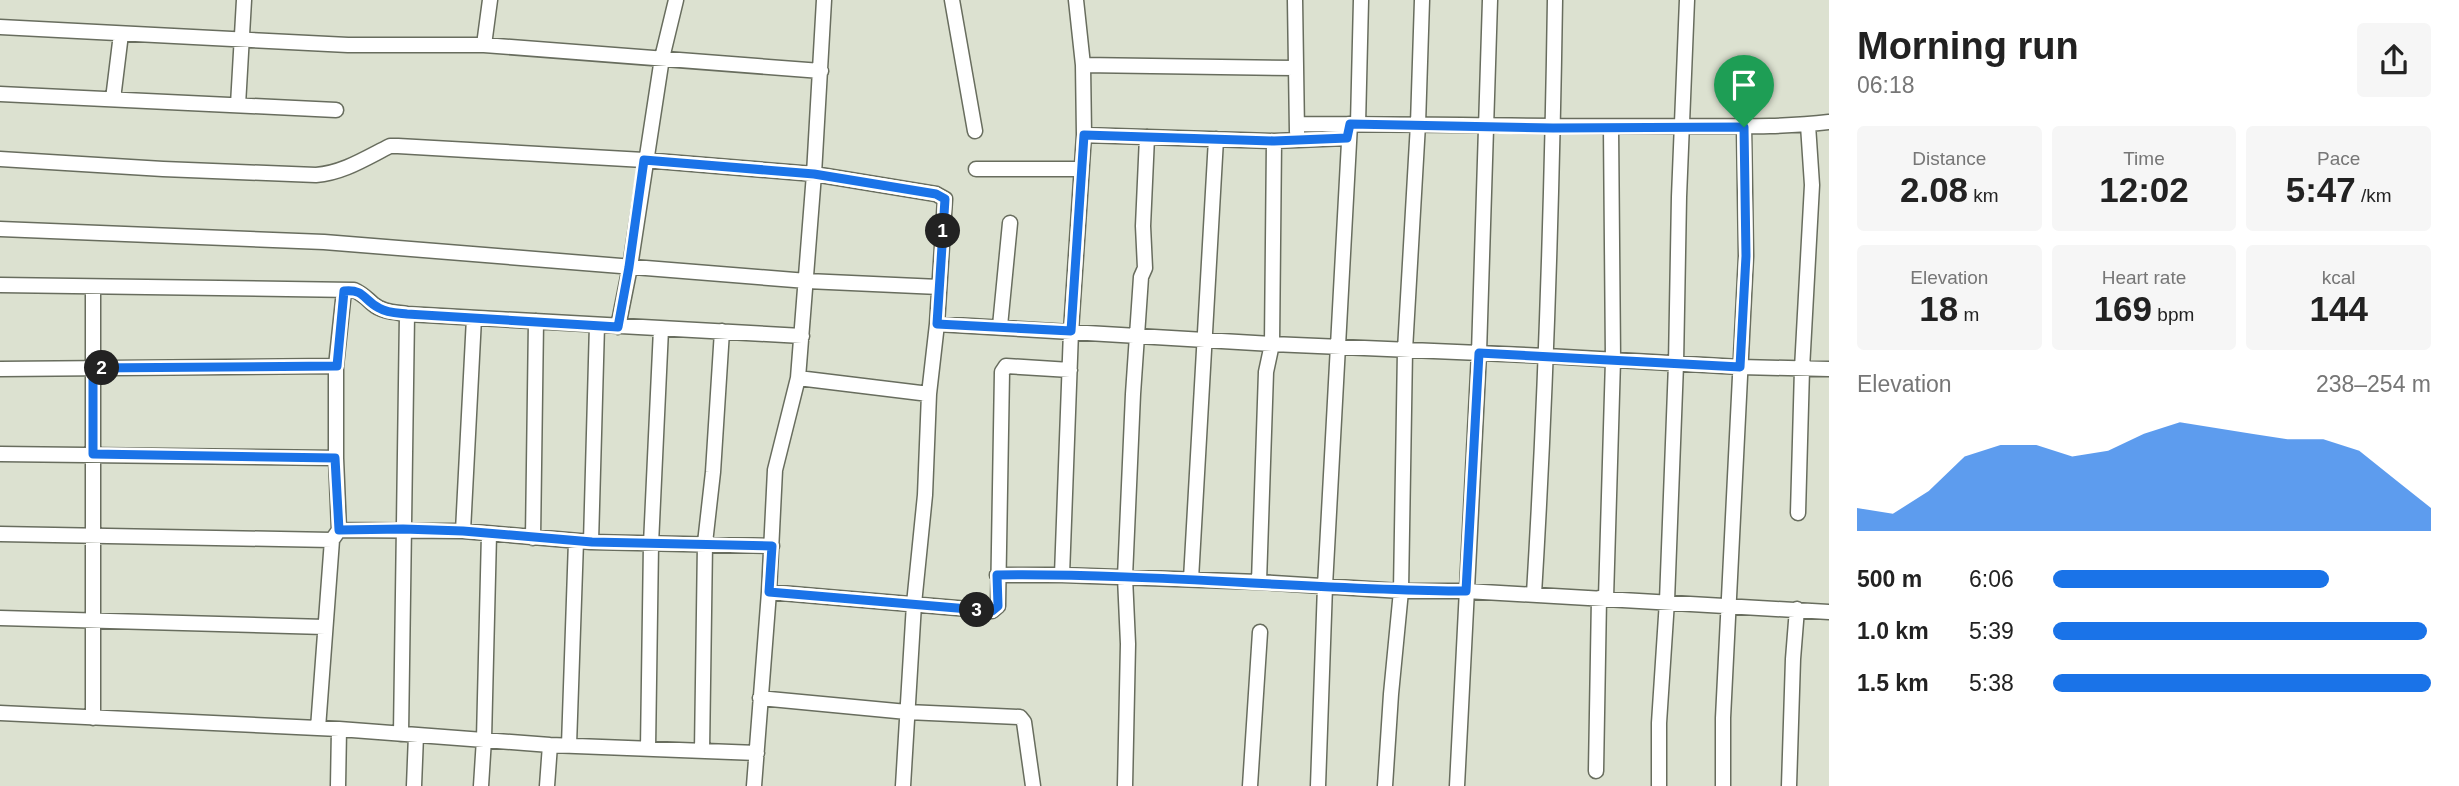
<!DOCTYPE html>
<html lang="en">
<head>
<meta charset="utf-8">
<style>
  body { margin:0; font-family:Helvetica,sans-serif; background:#f6f6f6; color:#222; height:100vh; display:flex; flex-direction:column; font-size:26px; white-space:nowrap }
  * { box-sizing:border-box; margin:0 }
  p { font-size:23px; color:#767676 }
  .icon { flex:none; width:38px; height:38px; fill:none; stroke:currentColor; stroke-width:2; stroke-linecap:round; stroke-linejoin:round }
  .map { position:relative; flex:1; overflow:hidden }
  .details { display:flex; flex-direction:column; background:#fff; width:630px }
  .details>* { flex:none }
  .pin { position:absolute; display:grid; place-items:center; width:60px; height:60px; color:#fff; margin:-72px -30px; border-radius:50% 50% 50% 0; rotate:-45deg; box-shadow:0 0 7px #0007 }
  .pin .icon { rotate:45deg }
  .km { position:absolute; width:35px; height:35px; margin:-18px; border-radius:50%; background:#222; color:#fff; font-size:19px; line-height:35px; text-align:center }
  .round { display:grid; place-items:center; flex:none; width:74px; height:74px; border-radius:7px; background:#f6f6f6 }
  .head { display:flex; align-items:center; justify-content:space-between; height:119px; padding:0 28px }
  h1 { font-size:38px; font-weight:700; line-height:52px }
  .figures { display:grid; grid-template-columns:repeat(3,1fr); gap:10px; height:119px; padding:7px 28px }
  .figures div { display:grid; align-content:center; border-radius:7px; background:#f6f6f6; text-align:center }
  .figures b { font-size:35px; font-weight:700 }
  .figures small { font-size:19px; font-weight:400 }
  .figures p { font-size:19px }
  .chart { height:196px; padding:14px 28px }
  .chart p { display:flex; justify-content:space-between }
  .chart svg { width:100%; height:126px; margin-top:7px; fill:#1a73e8; opacity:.7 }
  ul { padding:0 28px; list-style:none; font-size:23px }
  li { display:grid; grid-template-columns:112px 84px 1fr; align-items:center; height:52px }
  li i { height:18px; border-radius:9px; background:#1a73e8 }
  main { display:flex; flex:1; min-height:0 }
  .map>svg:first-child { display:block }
</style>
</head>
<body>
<main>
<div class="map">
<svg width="1829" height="786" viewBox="0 0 1829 786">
  <rect width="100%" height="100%" fill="#dce1d0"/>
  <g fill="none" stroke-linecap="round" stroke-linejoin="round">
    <!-- minor casing -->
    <g stroke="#686d5e" stroke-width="17">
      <path id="minor" d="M952 0 975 131
        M1295 0 1297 132
        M0 27 348 45H484L821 71
        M484 45 490 0
        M1083 65 1295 68
        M0 94 336 110
        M113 99 121 34
        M238 105 244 0
        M1297 124C1425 124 1552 127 1680 126 1730 126 1780 128 1829 122
        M1358 124 1361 0
        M1084 135 1274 141 1347 138
        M0 159 163 169 316 175C343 173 366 158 390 146H398L644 160 814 174 936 194 945 199 937 324 929 394 925 495 914 604 903 786
        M976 169H1081
        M0 229 324 242 807 281 939 287
        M0 285 354 290C363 294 366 298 373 304 382 312 395 312 407 314L802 336
        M937 324 1272 344 1547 356 1740 367 1829 369
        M1000 326 1010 223
        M618 327 630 267 662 58 676 0
        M0 369 336 366
        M798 378 929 394
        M0 454 336 458
        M1798 513 1802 369 1812 185 1808 125
        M339 530 463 531 591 542 772 546
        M463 531 474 318
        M0 534 332 540
        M533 538 536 321
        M591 542 597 325
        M997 575H1062L1259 582 1401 591H1466L1829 612
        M1062 575 1071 331 1084 135 1083 65 1076 0
        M1191 579 1216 139
        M1259 582 1266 372 1272 344 1274 141
        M769 592 992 611 998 606 1002 372 1006 366 1070 370
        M1534 594C1546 396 1552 198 1555 0
        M1606 598 1613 360 1611 127
        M0 618 325 627
        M760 698 907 712 1020 717 1024 722 1033 786
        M0 713 339 729 550 745 757 753
        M93 718V287
        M318 728 332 540 339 530 336 458V366L344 291
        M401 734 407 314
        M569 745 576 541
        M648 748 651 544 661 329
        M702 751 705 543 713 472 722 331
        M1596 771 1599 598
        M338 786 339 729
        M414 786 416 735
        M481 786 484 739 489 534
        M547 786 550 745
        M754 786 769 592 775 470 798 378 814 174 824 0
        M1125 786 1128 644 1125 577 1133 394 1141 277 1145 268 1143 226 1147 137
        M1250 786 1260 632
        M1318 786 1325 586 1350 124
        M1385 786 1391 694 1401 591 1405 350 1418 124 1422 0
        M1457 786 1479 353 1490 0
        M1659 786V723L1667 601 1676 364 1679 197 1687 0
        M1723 786V718L1746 256 1744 127
        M1789 786 1793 659 1797 609"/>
    </g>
    <!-- minor -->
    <use href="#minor" stroke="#fff" stroke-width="14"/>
  </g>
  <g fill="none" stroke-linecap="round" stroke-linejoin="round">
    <!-- route casing -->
    <g stroke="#fff" stroke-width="14">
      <path id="route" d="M1350 124 1553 128 1744 127 1746 256 1740 367 1479 353 1466 591C1310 590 1154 573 997 575L998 606 992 611 769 592 772 546 592 542 463 531 403 529 339 530 335 458 93 454V368L337 366 344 291C365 289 363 300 379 308 387 313 398 313 407 314L618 327 629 267 644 160 814 174 936 194 945 199 937 324 1071 331 1084 135 1274 141 1347 138Z"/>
    </g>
    <!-- route -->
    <use href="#route" stroke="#1a73e8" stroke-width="9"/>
  </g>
</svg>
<div class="pin" style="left:1744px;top:127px;background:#1e9e55"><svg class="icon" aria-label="arrive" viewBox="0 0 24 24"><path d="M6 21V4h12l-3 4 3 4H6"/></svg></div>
<b class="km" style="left:943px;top:231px">1</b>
<b class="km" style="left:102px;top:368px">2</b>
<b class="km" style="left:977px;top:610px">3</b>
</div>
<section class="details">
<div class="head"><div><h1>Morning run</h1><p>06:18</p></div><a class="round"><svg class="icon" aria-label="share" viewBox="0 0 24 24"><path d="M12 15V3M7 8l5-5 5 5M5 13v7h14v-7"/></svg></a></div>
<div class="figures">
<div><p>Distance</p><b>2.08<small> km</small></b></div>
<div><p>Time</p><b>12:02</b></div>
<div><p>Pace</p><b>5:47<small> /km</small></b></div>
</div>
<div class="figures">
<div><p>Elevation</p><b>18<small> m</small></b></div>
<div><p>Heart rate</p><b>169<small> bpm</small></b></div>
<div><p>kcal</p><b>144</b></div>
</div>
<div class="chart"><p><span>Elevation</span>238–254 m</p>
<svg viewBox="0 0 160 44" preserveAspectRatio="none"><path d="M0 44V36L10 38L20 30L30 18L40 14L50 14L60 18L70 16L80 10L90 6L100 8L110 10L120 12L130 12L140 16L150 26L160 36V44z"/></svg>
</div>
<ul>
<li><b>500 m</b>6:06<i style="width:73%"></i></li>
<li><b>1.0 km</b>5:39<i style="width:99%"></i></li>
<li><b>1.5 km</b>5:38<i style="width:100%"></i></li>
</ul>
</section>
</main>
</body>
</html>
